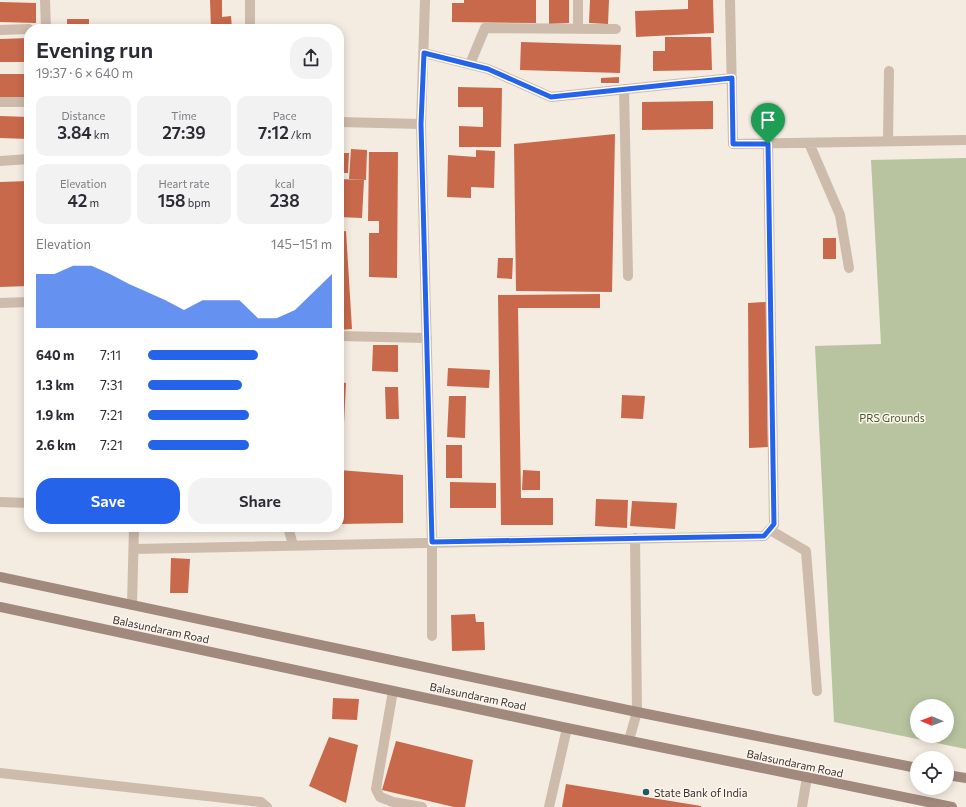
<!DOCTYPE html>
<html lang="en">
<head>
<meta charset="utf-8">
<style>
  body { margin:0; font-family:Commissioner,sans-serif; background:#f2f2f3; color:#2b2b33; height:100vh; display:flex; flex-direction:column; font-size:15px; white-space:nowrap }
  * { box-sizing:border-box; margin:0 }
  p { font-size:13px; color:#7c7c81 }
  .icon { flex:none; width:22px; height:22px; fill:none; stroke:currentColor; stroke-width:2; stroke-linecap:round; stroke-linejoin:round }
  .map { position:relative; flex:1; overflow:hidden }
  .side { position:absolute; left:24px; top:24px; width:320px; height:508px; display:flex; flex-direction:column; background:#fff; border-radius:16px; box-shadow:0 2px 10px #0003 }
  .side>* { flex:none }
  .needle { width:26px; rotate:271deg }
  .fabs { position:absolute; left:910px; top:699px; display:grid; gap:8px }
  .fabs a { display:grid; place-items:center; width:44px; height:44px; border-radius:50%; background:#fff; box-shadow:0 2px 10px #0003; font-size:20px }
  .pin { position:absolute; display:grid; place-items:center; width:34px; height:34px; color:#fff; margin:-41px -17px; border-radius:50% 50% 50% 0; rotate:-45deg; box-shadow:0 0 4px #0007 }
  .pin .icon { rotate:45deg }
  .round { display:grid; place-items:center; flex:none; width:42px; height:42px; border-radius:16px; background:#f2f2f3 }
  .head { display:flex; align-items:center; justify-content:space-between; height:68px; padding:0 12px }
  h1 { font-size:22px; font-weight:600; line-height:30px }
  .stats { display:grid; grid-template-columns:repeat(3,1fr); gap:6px; height:68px; padding:4px 12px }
  .stats div { display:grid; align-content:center; border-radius:10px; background:#f2f2f3; text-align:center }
  .stats b { font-size:17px; font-weight:600 }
  .stats small { font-size:11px; font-weight:400 }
  .stats p { font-size:11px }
  .chart { height:112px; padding:8px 12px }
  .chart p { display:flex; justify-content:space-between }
  .chart svg { width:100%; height:72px; margin-top:4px; fill:#2563eb; opacity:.7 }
  .button { display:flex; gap:8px; margin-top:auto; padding:8px 12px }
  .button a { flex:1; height:46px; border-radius:16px; background:#2563eb; color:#fff; font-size:16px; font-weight:600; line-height:46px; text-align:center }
  .button a+a { background:#f2f2f3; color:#2b2b33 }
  ul { padding:0 12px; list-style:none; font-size:13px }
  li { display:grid; grid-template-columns:64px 48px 1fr; align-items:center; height:30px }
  li i { height:10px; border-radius:5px; background:#2563eb }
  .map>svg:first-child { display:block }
</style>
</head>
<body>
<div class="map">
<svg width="966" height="807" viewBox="0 0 966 807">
  <rect width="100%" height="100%" fill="#f4ebe1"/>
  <!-- green -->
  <path fill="#b8c4a0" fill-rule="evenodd" d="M966 158V749L834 722 815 346 881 344 871 160ZM917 706H947V736H917Z"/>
  <!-- building -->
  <path fill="#c8694b" d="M210 0H222V17L231 16 232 29H211Z
    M464 0H536V23L452 22V3H464Z
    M549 0H569V23L549 24Z
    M590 0H609L608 24 589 23Z
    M688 0H713L714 33 636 37 635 11 688 9Z
    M0 2 36 3V23L0 22Z
    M67 19H89V29H67Z
    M665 37H711L712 70 653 71V51H665Z
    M29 38V62H0V39Z
    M521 42 621 45 620 73 520 70Z
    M0 74H29V97H0Z
    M619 77V83H601V78Z
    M458 87 502 88 501 147H459V126L483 127V107H458Z
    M713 101V129L642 130V102Z
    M0 116 29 117V139L0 138Z
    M615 134 612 292 516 291 514 144Z
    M351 149 367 150 366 180 349 179Z
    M476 150 495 151 494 188 471 187V198L447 197 448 155 476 157Z
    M369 152H398L397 278 369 277V233H379V221H368Z
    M339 153H349L348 173H339Z
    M339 179 364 180 362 218 339 217Z
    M29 181V286L0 287V182Z
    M346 231 352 329 339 330V232Z
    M823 238H836V259H823Z
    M498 258H513L512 279 497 278Z
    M600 294V308H518L521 498H553V525H501L498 295Z
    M766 302 768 447 749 448 748 303Z
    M373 345H398V372L372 371Z
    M448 368 490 370 489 388 447 386Z
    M339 382 346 383 344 424 339 423Z
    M385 387H398L399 419H386Z
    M622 395 645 396 643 419 621 418Z
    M449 396H466L465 438 447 437Z
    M446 445H462V478H446Z
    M339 470 403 475V523L339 524Z
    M523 470 540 471V490H522Z
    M450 482 496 483V508H450Z
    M596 499 628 500 627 528 595 526Z
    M632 501 677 503 675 529 630 526Z
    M181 527H281L280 531 181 532Z
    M171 558 190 559 188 593H170Z
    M475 614 476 622H484L485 650 452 651 451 615Z
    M333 698 359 699 357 720 332 719Z
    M329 737 358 745 346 803 309 786Z
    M396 741 473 760 465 807H454L382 790Z
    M566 784 701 806V807H562Z"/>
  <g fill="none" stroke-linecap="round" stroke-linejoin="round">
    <!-- lane -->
    <path stroke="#cdbbac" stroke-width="10" d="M393 691 376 789 380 797 393 802 422 807
      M549 807 567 728
      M802 807 807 777"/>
    <!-- street -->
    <path stroke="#cdbbac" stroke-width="10" d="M45 0 46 29
      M250 0V29
      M425 0 421 124 432 542V636
      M578 0V29
      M730 0 733 144 966 140
      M0 30 29 29
      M424 53 488 69 551 97 732 78
      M470 64 485 28 616 29
      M624 89 628 276
      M0 102H29
      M339 122 421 124
      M888 141 889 71
      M809 143 840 215 849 268
      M0 161 29 159
      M0 303 29 302
      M339 336 427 338
      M0 502 29 503
      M288 527 293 545
      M770 530 806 551 817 691
      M134 549 764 536 774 525 768 144
      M132 605 134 527
      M629 740 637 712 635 538
      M0 773 261 802 267 807"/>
    <!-- secondary -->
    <path stroke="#a18a7d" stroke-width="10" d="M0 577 637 712 917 768
      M0 607 567 728 952 807
      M947 775 966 778"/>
  </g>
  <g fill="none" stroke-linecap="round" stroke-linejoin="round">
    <!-- route casing -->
    <g stroke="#fff" stroke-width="8">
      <path id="route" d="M424 53 488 69 551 97 732 78 733 144H768L774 524 764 536 432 542 421 124Z"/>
    </g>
    <!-- route -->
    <use href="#route" stroke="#2563eb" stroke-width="5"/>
  </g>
  <!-- markers -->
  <circle fill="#1f5a5e" stroke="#fbf5ee" stroke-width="1.5" cx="646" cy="792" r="4"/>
  <g text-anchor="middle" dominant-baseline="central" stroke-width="3" stroke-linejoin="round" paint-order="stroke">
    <!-- park labels -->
    <g font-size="11" fill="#4a5a2e" stroke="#fbf5ee">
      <text x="892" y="417">PRS Grounds</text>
    </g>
    <!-- street labels -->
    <g font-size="11" fill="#3b302b" stroke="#fbf5ee">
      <text transform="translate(161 629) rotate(12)">Balasundaram Road</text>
      <text transform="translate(478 696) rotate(12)">Balasundaram Road</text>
      <text transform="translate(795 763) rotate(12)">Balasundaram Road</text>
    </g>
    <!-- poi labels -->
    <g font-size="11" fill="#3b302b" stroke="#fbf5ee" text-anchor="start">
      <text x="654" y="792">State Bank of India</text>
    </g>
  </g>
</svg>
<div class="fabs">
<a><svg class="needle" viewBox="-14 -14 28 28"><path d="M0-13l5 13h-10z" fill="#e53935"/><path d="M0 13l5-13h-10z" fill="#7c7c81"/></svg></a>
<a><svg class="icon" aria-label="locate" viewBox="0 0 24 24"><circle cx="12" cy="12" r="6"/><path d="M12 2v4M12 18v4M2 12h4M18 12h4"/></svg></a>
</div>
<div class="pin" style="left:768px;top:144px;background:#1e9e55"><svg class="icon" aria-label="arrive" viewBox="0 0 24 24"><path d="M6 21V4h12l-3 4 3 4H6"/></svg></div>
<section class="side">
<div class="head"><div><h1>Evening run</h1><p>19:37 · 6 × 640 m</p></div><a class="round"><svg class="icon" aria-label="share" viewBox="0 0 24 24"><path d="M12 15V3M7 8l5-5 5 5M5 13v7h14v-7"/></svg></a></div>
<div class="stats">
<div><p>Distance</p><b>3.84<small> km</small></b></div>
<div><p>Time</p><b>27:39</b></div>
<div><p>Pace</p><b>7:12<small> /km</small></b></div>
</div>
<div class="stats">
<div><p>Elevation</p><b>42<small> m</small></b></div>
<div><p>Heart rate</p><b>158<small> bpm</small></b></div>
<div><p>kcal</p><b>238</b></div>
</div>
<div class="chart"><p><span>Elevation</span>145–151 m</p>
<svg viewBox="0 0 160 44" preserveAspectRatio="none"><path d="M0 44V11L10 11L20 6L30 6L40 11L50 17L60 22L70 27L80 33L90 27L100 27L110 27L120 38L130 38L140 33L150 22L160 11V44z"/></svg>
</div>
<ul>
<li><b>640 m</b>7:11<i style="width:60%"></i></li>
<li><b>1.3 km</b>7:31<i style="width:51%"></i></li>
<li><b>1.9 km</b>7:21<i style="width:55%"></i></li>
<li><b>2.6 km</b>7:21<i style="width:55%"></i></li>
</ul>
<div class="button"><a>Save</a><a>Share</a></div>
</section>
</div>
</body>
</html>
